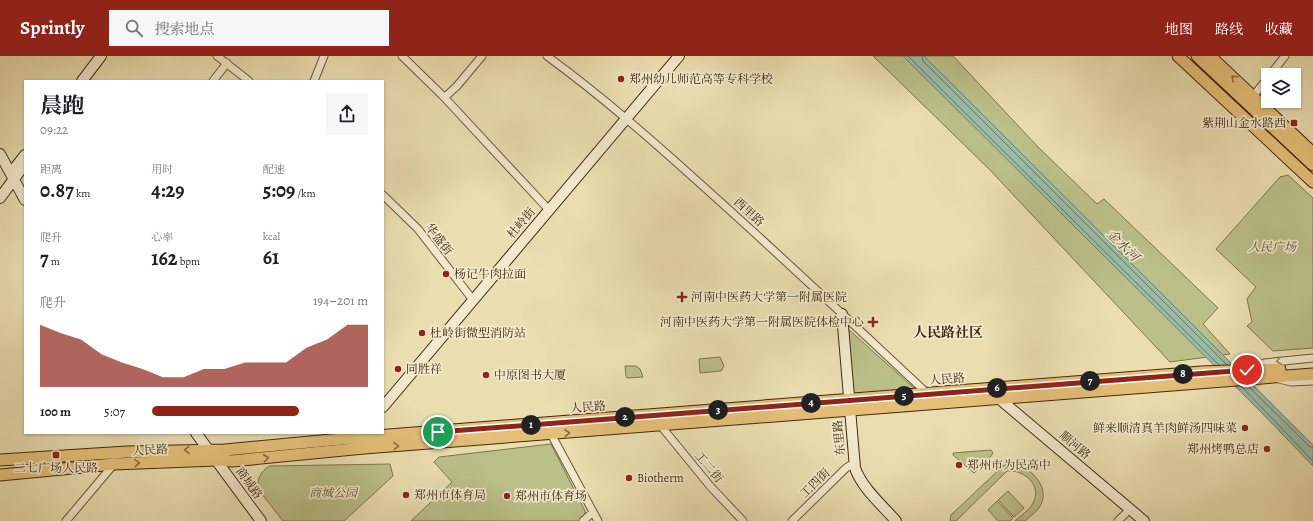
<!DOCTYPE html>
<html lang="zh">
<head>
<meta charset="utf-8">
<style>
  body { margin:0; font-family:Alegreya,"Noto Serif SC",serif; background:#f6f6f6; color:#202124; height:100vh; display:flex; flex-direction:column; font-size:15px; white-space:nowrap }
  * { box-sizing:border-box; margin:0 }
  p { font-size:13px; color:#757577 }
  .icon { flex:none; width:22px; height:22px; fill:none; stroke:currentColor; stroke-width:2; stroke-linecap:round; stroke-linejoin:round }
  .map { position:relative; flex:1; overflow:hidden }
  .side { position:absolute; left:24px; top:24px; width:360px; height:354px; display:flex; flex-direction:column; background:#fff; border-radius:0px; box-shadow:0 1px 3px #0004 }
  .side>* { flex:none }
  .tools { position:absolute; left:1261px; top:12px; display:grid; gap:8px }
  .tools a { display:grid; place-items:center; width:40px; height:40px; border-radius:0px; background:#fff; box-shadow:0 1px 3px #0004; font-size:20px }
  .pin { position:absolute; display:grid; place-items:center; width:34px; height:34px; color:#fff; margin:-17px; border:2px solid #fff; border-radius:50%; box-shadow:0 1px 4px #0007 }
  .km { position:absolute; width:20px; height:20px; margin:-10px; border-radius:50%; background:#222; color:#fff; font-size:11px; line-height:20px; text-align:center }
  .round { display:grid; place-items:center; flex:none; width:42px; height:42px; border-radius:0px; background:#f6f6f6 }
  .overview { display:flex; align-items:center; justify-content:space-between; height:68px; padding:0 16px }
  h1 { font-size:22px; font-weight:700; line-height:30px }
  .stats { display:grid; grid-template-columns:repeat(3,1fr); gap:6px; height:68px; padding:4px 16px }
  .stats div { display:grid; align-content:center }
  .stats b { font-size:20px; font-weight:700 }
  .stats small { font-size:11px; font-weight:400 }
  .stats p { font-size:11px }
  .chart { height:112px; padding:8px 16px }
  .chart p { display:flex; justify-content:space-between }
  .chart svg { width:100%; height:72px; margin-top:4px; fill:#8f2418; opacity:.7 }
  ul { padding:0 16px; list-style:none; font-size:13px }
  li { display:grid; grid-template-columns:64px 48px 1fr; align-items:center; height:30px }
  li i { height:10px; border-radius:5px; background:#8f2418 }
  header { display:flex; align-items:center; gap:24px; box-sizing:border-box; height:56px; padding:0 20px; background:#8f2418; color:#fff }
  header strong { font-size:19px }
  nav { display:flex; gap:22px; margin-inline-start:auto; font-size:14px }
  .search { width:280px; height:36px; background:#f6f6f6; display:flex; align-items:center; gap:10px; box-sizing:border-box; padding:0 14px; border-radius:0px; color:#757577; font-size:15px }
  .map>svg:first-child { display:block }
</style>
</head>
<body>
<header>
<strong>Sprintly</strong>
<div class="search"><svg class="icon" aria-label="search" viewBox="0 0 24 24"><circle cx="10" cy="10" r="6"/><path d="M15 15l6 6"/></svg>搜索地点</div>
<nav><a>地图</a><a>路线</a><a>收藏</a></nav>
</header>
<div class="map">
<svg width="1313" height="465" viewBox="0 0 1313 465">
  <rect width="100%" height="100%" fill="#eadeb1"/>
  <filter id="stains"><feTurbulence type="fractalNoise" baseFrequency=".005" numOctaves="4"/><feColorMatrix values="0 0 0 0 .2 0 0 0 0 .09 0 0 0 0 .02 0 0 0 .5 -.17"/></filter>
  <radialGradient id="worn" r=".72"><stop offset=".6" stop-color="#630" stop-opacity="0"/><stop offset="1" stop-color="#630" stop-opacity=".3"/></radialGradient>
  <!-- green -->
  <path fill="#bbc089" stroke="#7f744c" d="M873 0H953L1038 91 1097 148 1104 143 1218 252 1203 268 1230 298 1170 306 989 113Z
    M1288 119 1313 142V292L1273 295 1247 270 1252 266 1247 243 1256 231 1216 193 1280 121Z
    M847 272 915 333 852 339Z
    M720 301 724 310 721 315 700 317 699 303Z
    M625 310H636L640 313 643 321 627 322 626 320Z
    M551 388 585 455V459L581 465H411L452 426 434 406 439 401Z
    M991 394 993 397 991 400 974 417 953 399V397Z
    M390 408 393 420 344 465H283L258 433C257 422 261 416 269 410Z
    M1013 408C1032 411 1052 433 1039 452 1035 457 1029 461 1025 465H1015C1020 460 1030 454 1033 447 1043 429 1023 413 1007 415L956 465H950L951 459 1004 409Z
    M1008 435 1024 452 1014 461 998 444Z
    M997 445 1013 462 1010 465H998L988 454Z"/>
  <!-- water -->
  <path fill="#98bca8" stroke="#76806b" d="M903 0H924L1313 389V410L1259 354Z"/>
  <g fill="none" stroke-linecap="round" stroke-linejoin="round">
    <!-- shore -->
    <path stroke="#6e725c" stroke-width="1" d="M908 0 1219 309
      M922 0 923 5 1227 309
      M1241 330 1313 405
      M1248 330 1309 390 1313 392"/>
    <!-- street casing -->
    <g stroke="#6d5538" stroke-width="9">
      <path id="street" d="M217 0 249 25
        M402 0 443 40 549 154
        M547 0C603 41 654 86 705 132 780 199 854 269 928 338
        M1270 19 1285 0
        M213 25 227 7
        M314 25 324 0
        M1253 40 1268 22
        M445 41 457 30 482 0
        M383 139 418 173 473 244
        M1253 312 1264 307 1313 302
        M1279 323 1291 326 1313 325
        M661 370 710 430 743 465
        M551 378 598 465
        M66 465 114 408
        M583 465 593 456
        M792 465 846 412 854 407
        M1118 465 1130 453"/>
    </g>
    <!-- secondary casing -->
    <g stroke="#432710" stroke-width="12">
      <path id="secondary" d="M82 25 101 0
        M0 98 25 144
        M14 113 25 99
        M0 142 25 108
        M842 258 855 412C862 432 882 449 896 465
        M996 340 1144 465
        M383 351 679 0
        M196 377 261 465"/>
    </g>
    <!-- primary casing -->
    <g stroke="#432710" stroke-width="13">
      <path id="primary" d="M1178 0 1313 126
        M1197 0 1313 109
        M1210 0 1313 97
        M0 404 127 396 225 394 363 381 1202 316 1280 313
        M0 419 114 408 216 404 232 405 364 392 1313 318"/>
    </g>
    <!-- street -->
    <use href="#street" stroke="#f1eacc" stroke-width="7"/>
    <!-- secondary -->
    <use href="#secondary" stroke="#f1eacc" stroke-width="10"/>
    <!-- primary -->
    <use href="#primary" stroke="#e5bf78" stroke-width="11"/>
  </g>
  <!-- one-way arrows -->
  <defs><path id="oneway-chevron" d="M-2-3.5L2.5 0L-2 3.5" fill="none" stroke-width="1.6" stroke-linecap="round" stroke-linejoin="round"/></defs>
  <g stroke="#8c6b3f">
    <use href="#oneway-chevron" transform="translate(1234 22) rotate(-137)"/>
    <use href="#oneway-chevron" transform="translate(567 377) rotate(-4)"/>
    <use href="#oneway-chevron" transform="translate(396 390) rotate(-4)"/>
    <use href="#oneway-chevron" transform="translate(187 394) rotate(178)"/>
    <use href="#oneway-chevron" transform="translate(266 402) rotate(-6)"/>
    <use href="#oneway-chevron" transform="translate(137 407) rotate(-3)"/>
  </g>
  <use stroke="#9a886e" href="#oneway-chevron" transform="translate(1279 305) rotate(173)"/>
  <g fill="none" stroke-linecap="round" stroke-linejoin="round">
    <!-- route casing -->
    <g stroke="#fff" stroke-width="8">
      <path id="route" d="M438 376 1247 314"/>
    </g>
    <!-- route -->
    <use href="#route" stroke="#8f2418" stroke-width="5"/>
  </g>
  <!-- markers -->
  <g fill="#8f2418" stroke="#f1eacc" stroke-width="1.5">
    <circle cx="621" cy="23" r="4"/>
    <rect x="1290" y="63" width="8" height="8" rx="2"/>
    <circle cx="446" cy="218" r="4"/>
    <path d="M680 235h4v4h4v4h-4v4h-4v-4h-4v-4h4z"/>
    <path d="M871 260h4v4h4v4h-4v4h-4v-4h-4v-4h4z"/>
    <circle cx="422" cy="277" r="4"/>
    <circle cx="398" cy="313" r="4"/>
    <circle cx="486" cy="319" r="4"/>
    <circle cx="1245" cy="372" r="4"/>
    <circle cx="1267" cy="393" r="4"/>
    <rect x="52" y="395" width="8" height="8" rx="2"/>
    <circle cx="959" cy="409" r="4"/>
    <circle cx="629" cy="422" r="4"/>
    <circle cx="406" cy="439" r="4"/>
    <circle cx="507" cy="440" r="4"/>
  </g>
  <g text-anchor="middle" dominant-baseline="central" stroke-width="3.5" stroke-linejoin="round" paint-order="stroke">
    <!-- poi labels -->
    <g font-size="12" fill="#432710" stroke="#f1eacc" text-anchor="start">
      <text x="629" y="23">郑州幼儿师范高等专科学校</text>
      <text x="1286" y="67" text-anchor="end">紫荆山金水路西</text>
      <text x="454" y="218">杨记牛肉拉面</text>
      <text x="691" y="241">河南中医药大学第一附属医院</text>
      <text x="864" y="266" text-anchor="end">河南中医药大学第一附属医院体检中心</text>
      <text x="430" y="277">杜岭街微型消防站</text>
      <text x="406" y="313">同胜祥</text>
      <text x="494" y="319">中原图书大厦</text>
      <text x="1237" y="372" text-anchor="end">鲜来顺清真羊肉鲜汤四味菜</text>
      <text x="1259" y="393" text-anchor="end">郑州烤鸭总店</text>
      <text x="967" y="409">郑州市为民高中</text>
      <text x="56" y="412" text-anchor="middle">二七广场人民路</text>
      <text x="637" y="422">Biotherm</text>
      <text x="414" y="439">郑州市体育局</text>
      <text x="515" y="440">郑州市体育场</text>
    </g>
    <!-- street labels -->
    <g font-size="12" fill="#432710" stroke="#f1eacc">
      <text transform="translate(749 156) rotate(42)">西里路</text>
      <text transform="translate(521 167) rotate(-50)">杜岭街</text>
      <text transform="translate(439 183) rotate(52)">华盛街</text>
      <text transform="translate(947 323) rotate(-4)">人民路</text>
      <text transform="translate(588 351) rotate(-4)">人民路</text>
      <text transform="translate(839 382) rotate(-95)">东里路</text>
      <text transform="translate(1075 389) rotate(40)">顺河路</text>
      <text transform="translate(150 394) rotate(-3)">人民路</text>
      <text transform="translate(709 411) rotate(50)">工二街</text>
      <text transform="translate(249 427) rotate(54)">商城路</text>
      <text transform="translate(815 427) rotate(-44)">工四街</text>
    </g>
    <!-- park labels -->
    <g font-size="12" font-style="italic" fill="#614d2e" stroke="#f1eacc">
      <text x="1272" y="191">人民广场</text>
      <text x="333" y="437">商城公园</text>
    </g>
    <!-- water labels -->
    <g font-size="13" font-style="italic" fill="#584c36" stroke="#f1eacc">
      <text transform="translate(1123 189) rotate(45)">金水河</text>
    </g>
    <!-- quarter labels -->
    <g font-size="14" font-weight="bold" fill="#432710" stroke="#f1eacc">
      <text x="948" y="276">人民路社区</text>
    </g>
  </g>
  <rect width="100%" height="100%" filter="url(#stains)"/>
  <rect width="100%" height="100%" fill="url(#worn)"/>
</svg>
<div class="tools">
<a><svg class="icon" aria-label="layers" viewBox="0 0 24 24"><path d="M12 4l9 5-9 5-9-5zM3 14l9 5 9-5"/></svg></a>
</div>
<div class="pin" style="left:438px;top:376px;background:#1e9e55"><svg class="icon" aria-label="arrive" viewBox="0 0 24 24"><path d="M6 21V4h12l-3 4 3 4H6"/></svg></div>
<div class="pin" style="left:1247px;top:314px;background:#d93025"><svg class="icon" aria-label="check" viewBox="0 0 24 24"><path d="M5 12l5 5 9-10"/></svg></div>
<b class="km" style="left:531px;top:369px">1</b>
<b class="km" style="left:625px;top:361px">2</b>
<b class="km" style="left:718px;top:354px">3</b>
<b class="km" style="left:811px;top:347px">4</b>
<b class="km" style="left:904px;top:340px">5</b>
<b class="km" style="left:997px;top:332px">6</b>
<b class="km" style="left:1090px;top:325px">7</b>
<b class="km" style="left:1183px;top:318px">8</b>
<section class="side">
<div class="overview"><div><h1>晨跑</h1><p>09:22</p></div><a class="round"><svg class="icon" aria-label="share" viewBox="0 0 24 24"><path d="M12 15V3M7 8l5-5 5 5M5 13v7h14v-7"/></svg></a></div>
<div class="stats">
<div><p>距离</p><b>0.87<small> km</small></b></div>
<div><p>用时</p><b>4:29</b></div>
<div><p>配速</p><b>5:09<small> /km</small></b></div>
</div>
<div class="stats">
<div><p>爬升</p><b>7<small> m</small></b></div>
<div><p>心率</p><b>162<small> bpm</small></b></div>
<div><p>kcal</p><b>61</b></div>
</div>
<div class="chart"><p><span>爬升</span>194–201 m</p>
<svg viewBox="0 0 160 44" preserveAspectRatio="none"><path d="M0 44V6L10 11L20 15L30 24L40 29L50 33L60 38L70 38L80 33L90 33L100 29L110 29L120 29L130 20L140 15L150 6L160 6V44z"/></svg>
</div>
<ul>
<li><b>100 m</b>5:07<i style="width:68%"></i></li>
</ul>
</section>
</div>
</body>
</html>
